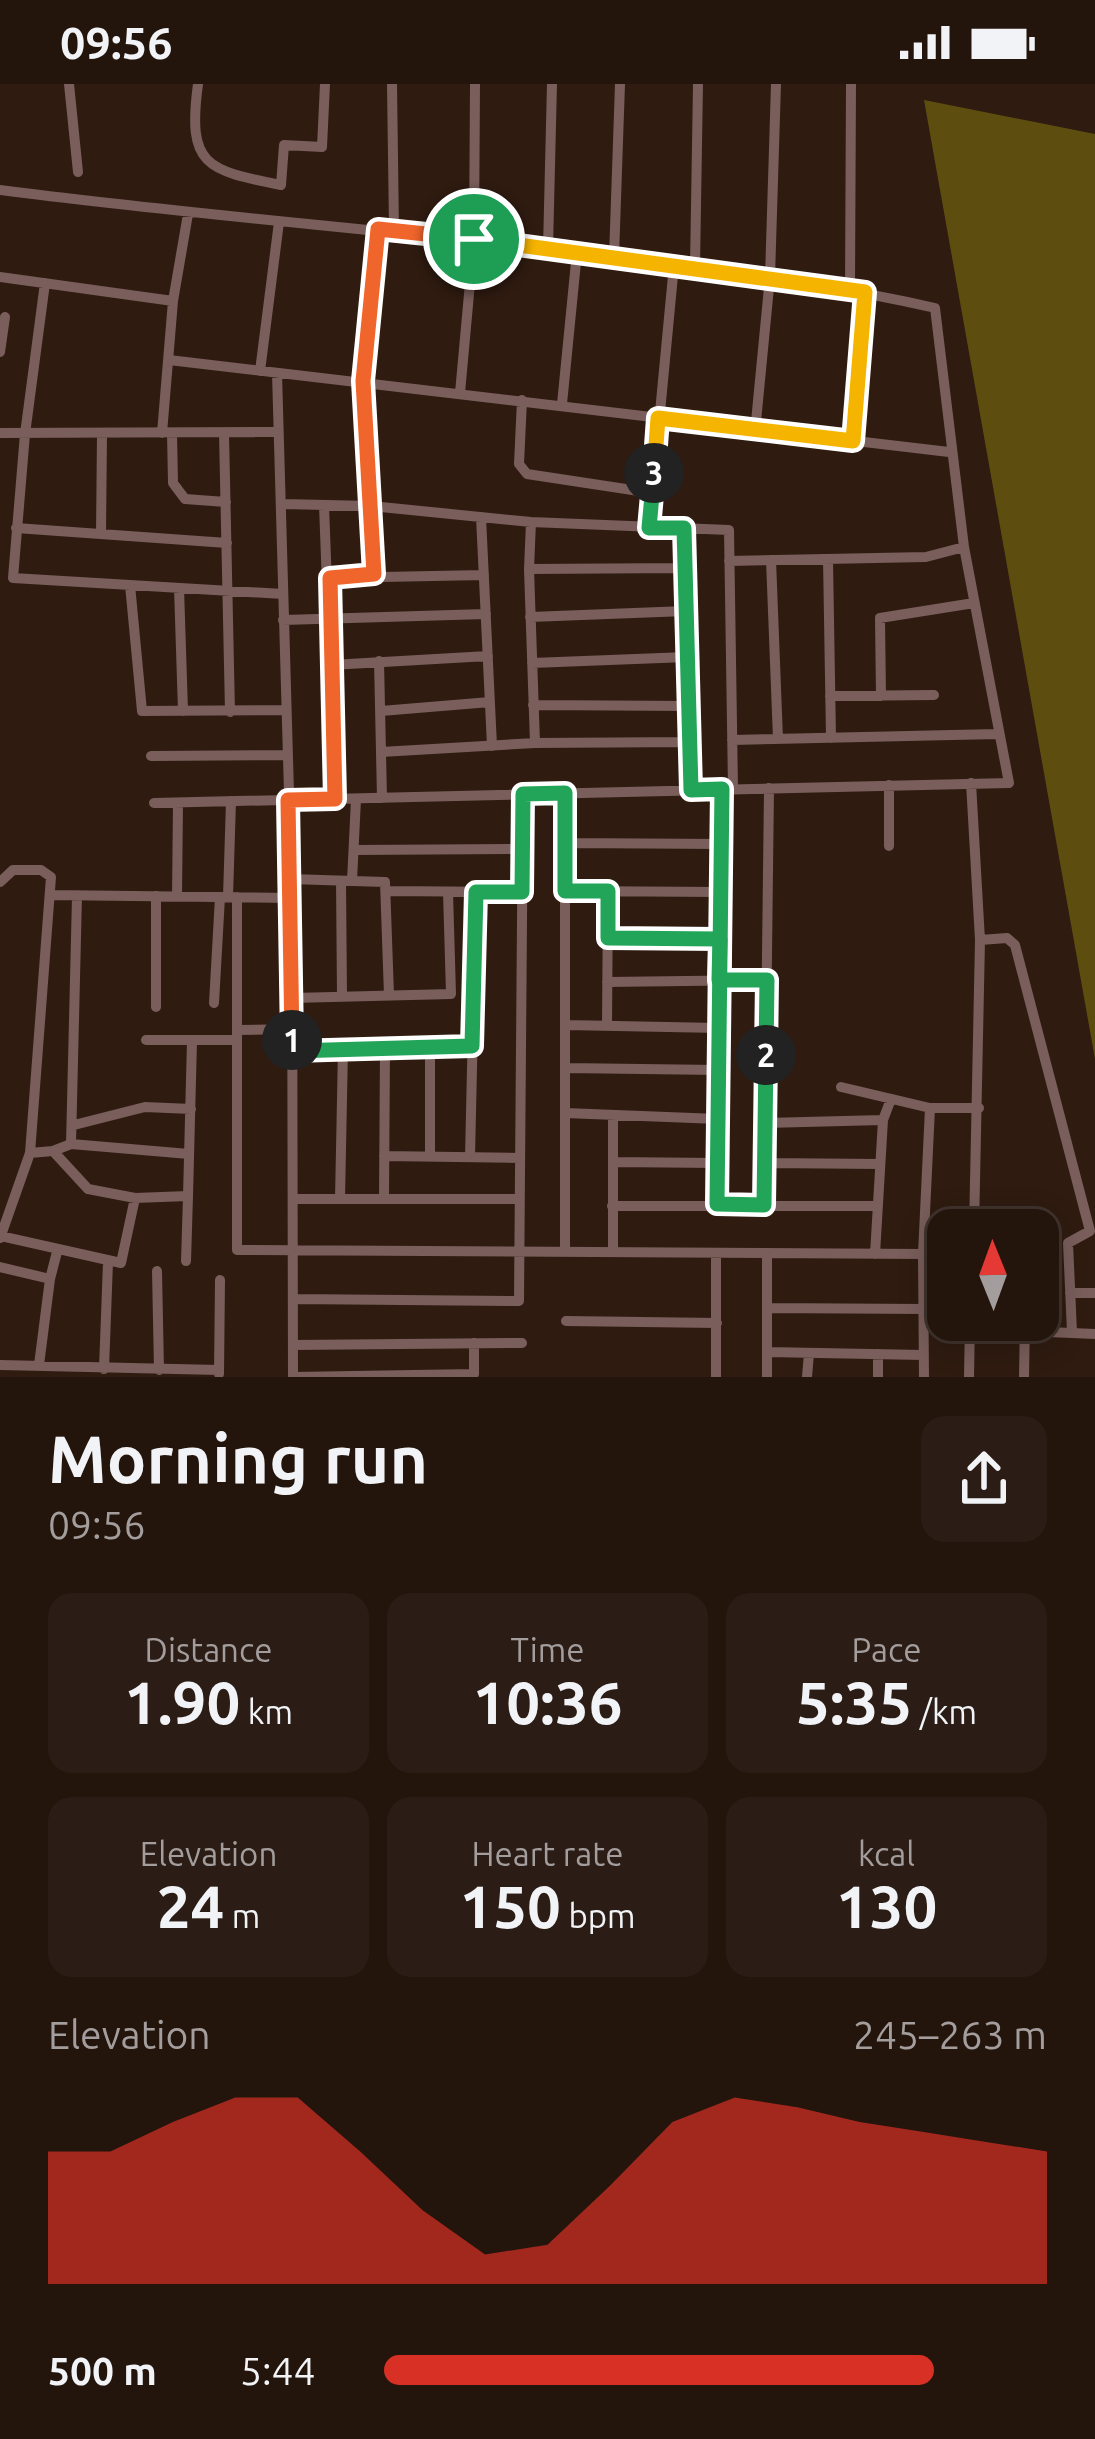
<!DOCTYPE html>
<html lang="en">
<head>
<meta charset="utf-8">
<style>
  body { margin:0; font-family:Ubuntu,sans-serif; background:#2b1d15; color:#f1f3f6; height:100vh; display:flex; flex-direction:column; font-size:45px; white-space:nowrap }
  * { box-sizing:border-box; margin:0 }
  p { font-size:39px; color:#a39e9d }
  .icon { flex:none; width:66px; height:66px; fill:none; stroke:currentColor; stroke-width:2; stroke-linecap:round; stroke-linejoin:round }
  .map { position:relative; height:1293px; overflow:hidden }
  .details { display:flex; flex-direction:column; background:#23140c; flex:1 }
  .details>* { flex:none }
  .needle { width:78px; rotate:359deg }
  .buttons { position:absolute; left:927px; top:1125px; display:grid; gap:24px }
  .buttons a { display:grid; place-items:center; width:132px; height:132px; border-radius:24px; background:#23140c; box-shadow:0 6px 30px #0003,0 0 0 3px #40332d; font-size:60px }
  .pin { position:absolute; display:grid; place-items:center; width:102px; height:102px; color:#fff; margin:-51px; border:6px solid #fff; border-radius:50%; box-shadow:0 3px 12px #0007 }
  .km { position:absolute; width:60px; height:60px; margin:-30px; border-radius:50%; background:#222; color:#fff; font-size:33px; line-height:60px; text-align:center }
  .round { display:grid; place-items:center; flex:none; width:126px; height:126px; border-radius:24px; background:#2b1d15 }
  .overview { display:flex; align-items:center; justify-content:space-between; height:204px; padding:0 48px }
  h1 { font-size:66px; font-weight:700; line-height:90px }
  .metrics { display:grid; grid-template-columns:repeat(3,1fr); gap:18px; height:204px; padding:12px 48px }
  .metrics div { display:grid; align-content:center; border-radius:24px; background:#2b1d15; text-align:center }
  .metrics b { font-size:60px; font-weight:700 }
  .metrics small { font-size:33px; font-weight:400 }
  .metrics p { font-size:33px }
  .chart { height:336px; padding:24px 48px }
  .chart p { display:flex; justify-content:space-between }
  .chart svg { width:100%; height:216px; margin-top:12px; fill:#d93025; opacity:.7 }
  ul { padding:0 48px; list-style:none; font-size:39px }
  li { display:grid; grid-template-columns:192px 144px 1fr; align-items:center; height:90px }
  li i { height:30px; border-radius:15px; background:#d93025 }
  .status { display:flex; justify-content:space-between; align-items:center; height:84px; padding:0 60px; background:#23140c; direction:ltr }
  .status svg { height:33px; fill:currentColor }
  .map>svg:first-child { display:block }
</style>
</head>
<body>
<div class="status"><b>09:56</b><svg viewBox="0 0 49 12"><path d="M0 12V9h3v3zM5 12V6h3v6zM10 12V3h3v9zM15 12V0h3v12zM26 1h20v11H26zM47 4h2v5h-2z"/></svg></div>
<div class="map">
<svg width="1095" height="1293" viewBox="0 0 1095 1293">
  <rect width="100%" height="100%" fill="#2f1b10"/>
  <!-- forest -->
  <path fill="#5d4e10" d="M924 16 1095 50V975Z"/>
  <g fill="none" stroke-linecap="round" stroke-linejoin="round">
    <!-- street -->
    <path stroke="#795e5b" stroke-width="10" d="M69 0 78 88
      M198 0C187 82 206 86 281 101L284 61 322 63 325 0
      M392 0 394 146
      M0 106C215 134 431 149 646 177 743 190 839 202 935 224L964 463 1009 699 154 719
      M548 164 552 0
      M614 173 620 0
      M695 183 698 0
      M0 193 173 217
      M45 199 25 350 13 494 283 510
      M850 204 851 0
      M0 268 5 233
      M169 276 949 368
      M260 287 279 138
      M277 289 292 814 293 1293
      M460 309 474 155 475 0
      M522 316 519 380 527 390 652 409
      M562 320 577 168
      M755 348 770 193 776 0
      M0 349 278 348
      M162 349 173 217 188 130
      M172 349 173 399 185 415 226 418
      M224 349 230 628
      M853 357 865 208
      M282 420 371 422 531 438 729 446 733 705
      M324 421 335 715
      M481 433 492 662
      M531 438 529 485 535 659
      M16 444 227 459
      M649 444 674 181
      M684 444 691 706
      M101 450 102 350
      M828 475 831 654
      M771 476 778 655
      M729 477 926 473 964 463
      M529 485 685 484
      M373 490 363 297 378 145
      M330 494 484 491
      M130 501 142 627 286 626
      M179 504 183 627
      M530 533 686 527
      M283 536 486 530
      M379 577 382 714
      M532 579 687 573
      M331 581 488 572
      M830 612 934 611
      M881 612 880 534 974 519
      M533 621 688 622
      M381 627 490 618
      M732 656 997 650
      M381 668 535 659 689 658
      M151 672 287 671
      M971 699 980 856 974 1146
      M889 701V762
      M565 759 721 760
      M354 766 522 765
      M290 795 385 798 389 911
      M341 797 342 912
      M352 797 356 715
      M0 798 13 786H41L51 793 30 1069 0 1154
      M386 807 522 808
      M565 807 720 808
      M51 811 292 814
      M156 812V923
      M177 812 178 719
      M228 813 231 717
      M237 813V1166L923 1170 948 1176
      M608 854 720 855
      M980 856 1007 854 1015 861 1090 1147 1068 1159 1072 1248
      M607 898 767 896
      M293 914 451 910 448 808
      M214 919 220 813
      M565 941 719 944
      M607 942 608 807
      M237 946 293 945
      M146 956H237
      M430 963V1072
      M293 966 472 962
      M565 984 718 986
      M841 1003 930 1024H979
      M565 1029 718 1035
      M765 1039 883 1036
      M74 1041 145 1023 191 1025
      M71 1060 189 1070
      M53 1067 88 1105 135 1114 188 1112 192 957
      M30 1069 53 1067 71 1060 77 812
      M384 1072 520 1074
      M470 1073 476 808
      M613 1078 717 1079
      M765 1079 880 1080
      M293 1115H519
      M340 1115 343 965
      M384 1115 385 964
      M717 1121 721 705
      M764 1121 769 704
      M612 1122H876
      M0 1152 121 1179 135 1114
      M565 1168V709
      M613 1168V1031
      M716 1169V1293
      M767 1169V1293
      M875 1170 883 1036 891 1015
      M186 1177 188 1112
      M0 1183 50 1195
      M157 1187 159 1286
      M1070 1209H1095
      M293 1215 519 1217 523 710
      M767 1224 924 1225
      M566 1237 717 1239
      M1024 1247 1095 1250
      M293 1261 522 1259
      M767 1268 923 1271
      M878 1270V1293
      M0 1281 219 1286
      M39 1281 50 1195 57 1168
      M104 1285 108 1178
      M219 1290 220 1196
      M293 1293 474 1290V1259
      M807 1293 809 1269
      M924 1293 923 1170 930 1024
      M969 1293 970 1236
      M1024 1293 1025 1236"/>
  </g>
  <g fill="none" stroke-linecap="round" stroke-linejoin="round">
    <!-- split-1 casing -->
    <g stroke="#fff" stroke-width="24">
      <path id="split-1" d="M292 956 288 716 335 715 330 494 374 490 363 297 378 145 474 155"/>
    </g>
    <!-- split-2 casing -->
    <g stroke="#fff" stroke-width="24">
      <path id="split-2" d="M292 956V967L472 962 476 808H522L523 710 565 709V807H608V854L720 855 719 896H767L766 971"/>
    </g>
    <!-- split-3 casing -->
    <g stroke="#fff" stroke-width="24">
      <path id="split-3" d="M654 389 649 444H684L691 706 722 705 717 1120 764 1121 766 971"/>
    </g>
    <!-- split-4 casing -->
    <g stroke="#fff" stroke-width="24">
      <path id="split-4" d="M474 155 865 208 853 357 658 334 654 389"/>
    </g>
    <!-- split-1 -->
    <use href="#split-1" stroke="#f0652b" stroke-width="15"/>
    <!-- split-2 -->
    <use href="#split-2" stroke="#22a559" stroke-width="15"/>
    <!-- split-3 -->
    <use href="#split-3" stroke="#22a559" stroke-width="15"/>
    <!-- split-4 -->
    <use href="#split-4" stroke="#f5b400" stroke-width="15"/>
  </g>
</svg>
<div class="buttons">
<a><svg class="needle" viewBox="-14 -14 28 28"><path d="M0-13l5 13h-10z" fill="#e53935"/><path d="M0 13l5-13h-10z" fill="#a39e9d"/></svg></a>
</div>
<div class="pin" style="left:474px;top:155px;background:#1e9e55"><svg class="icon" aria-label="arrive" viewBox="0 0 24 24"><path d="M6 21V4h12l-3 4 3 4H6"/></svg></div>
<b class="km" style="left:292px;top:956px">1</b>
<b class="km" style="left:766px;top:971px">2</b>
<b class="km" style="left:654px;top:389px">3</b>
</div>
<section class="details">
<div class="overview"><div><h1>Morning run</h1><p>09:56</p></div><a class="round"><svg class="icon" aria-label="share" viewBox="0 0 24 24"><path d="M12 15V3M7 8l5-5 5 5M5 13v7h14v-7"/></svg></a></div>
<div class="metrics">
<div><p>Distance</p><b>1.90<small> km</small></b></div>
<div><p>Time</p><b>10:36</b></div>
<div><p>Pace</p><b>5:35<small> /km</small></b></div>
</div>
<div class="metrics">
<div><p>Elevation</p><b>24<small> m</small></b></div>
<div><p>Heart rate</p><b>150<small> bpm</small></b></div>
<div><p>kcal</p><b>130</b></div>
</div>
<div class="chart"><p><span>Elevation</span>245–263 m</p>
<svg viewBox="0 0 160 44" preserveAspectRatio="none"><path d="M0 44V17L10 17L20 11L30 6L40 6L50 17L60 29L70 38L80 36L90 24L100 11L110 6L120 8L130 11L140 13L150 15L160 17V44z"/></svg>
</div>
<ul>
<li><b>500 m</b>5:44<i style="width:83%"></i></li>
</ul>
</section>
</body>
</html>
